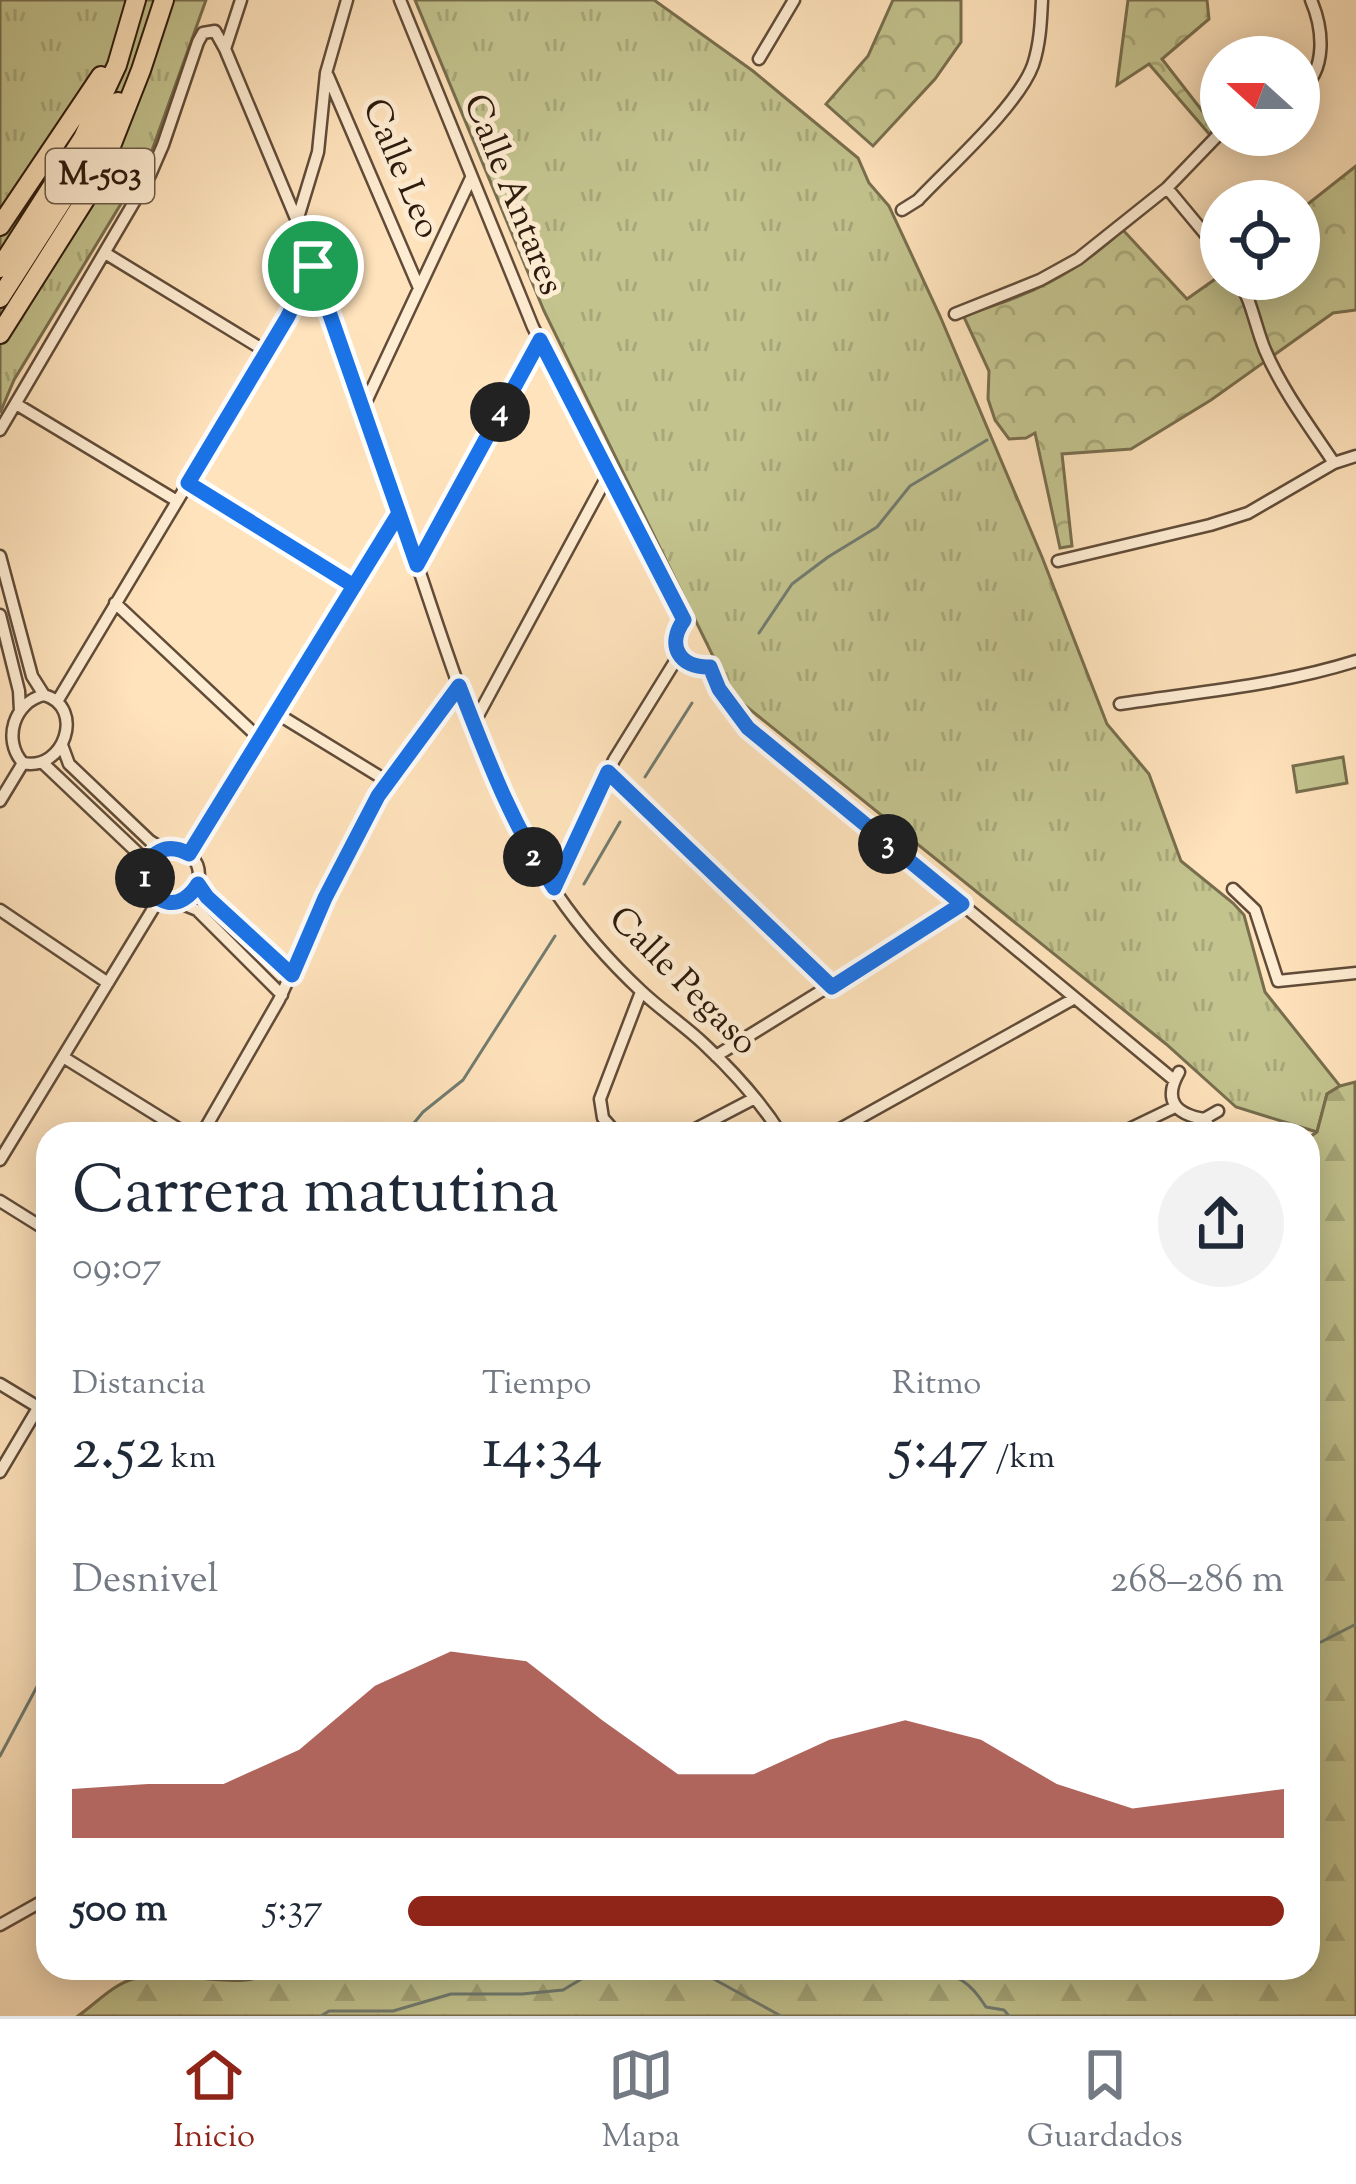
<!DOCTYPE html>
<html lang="es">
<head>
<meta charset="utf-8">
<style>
  body { margin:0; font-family:"Sorts Mill Goudy",serif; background:#f2f2f3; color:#1f2937; height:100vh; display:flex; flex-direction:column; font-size:45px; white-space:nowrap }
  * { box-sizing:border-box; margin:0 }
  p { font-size:39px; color:#747a83 }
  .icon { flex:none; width:66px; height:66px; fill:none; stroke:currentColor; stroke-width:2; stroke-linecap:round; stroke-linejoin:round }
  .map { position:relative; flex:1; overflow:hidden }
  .panel { position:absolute; left:36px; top:1122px; width:1284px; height:858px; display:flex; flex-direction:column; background:#fff; border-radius:36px; box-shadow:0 6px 30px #0003 }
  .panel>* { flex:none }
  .needle { width:78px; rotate:291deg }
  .tools { position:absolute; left:1200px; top:36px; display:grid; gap:24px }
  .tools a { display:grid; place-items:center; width:120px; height:120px; border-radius:50%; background:#fff; box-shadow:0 6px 30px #0003; font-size:60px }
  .pin { position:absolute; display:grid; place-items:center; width:102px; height:102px; color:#fff; margin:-51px; border:6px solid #fff; border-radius:50%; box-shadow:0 3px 12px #0007 }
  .km { position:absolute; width:60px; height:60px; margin:-30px; border-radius:50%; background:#222; color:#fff; font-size:33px; line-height:60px; text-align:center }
  .round { display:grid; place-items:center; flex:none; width:126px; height:126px; border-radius:63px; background:#f2f2f3 }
  .summary { display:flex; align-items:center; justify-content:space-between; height:204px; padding:0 36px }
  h1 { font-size:66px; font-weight:600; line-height:90px }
  .stats { display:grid; grid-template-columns:repeat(3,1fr); gap:18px; height:204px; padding:12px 36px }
  .stats div { display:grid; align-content:center }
  .stats b { font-size:60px; font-weight:600 }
  .stats small { font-size:33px; font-weight:400 }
  .stats p { font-size:33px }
  .chart { height:336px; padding:24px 36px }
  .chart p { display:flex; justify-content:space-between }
  .chart svg { width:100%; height:216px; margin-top:12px; fill:#8f2418; opacity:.7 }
  ul { padding:0 36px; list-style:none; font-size:39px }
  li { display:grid; grid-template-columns:192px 144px 1fr; align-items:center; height:90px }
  li i { height:30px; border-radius:15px; background:#8f2418 }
  .dock { display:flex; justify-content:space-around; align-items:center; height:168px; border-top:3px solid #e0e1e3; background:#fff; font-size:33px; color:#747a83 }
  .dock a { display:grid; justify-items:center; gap:6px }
  .dock .selected { color:#8f2418 }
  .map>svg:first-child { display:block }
</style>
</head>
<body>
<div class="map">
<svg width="1356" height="2016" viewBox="0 0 1356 2016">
  <defs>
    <pattern id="grass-tufts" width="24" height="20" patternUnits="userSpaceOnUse" patternTransform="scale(3)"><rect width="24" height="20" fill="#c3c38e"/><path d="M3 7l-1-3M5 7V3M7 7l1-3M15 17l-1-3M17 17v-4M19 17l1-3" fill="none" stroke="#a8a779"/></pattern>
    <pattern id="forest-firs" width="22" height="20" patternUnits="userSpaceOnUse" patternTransform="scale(3)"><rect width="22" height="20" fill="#c3c38e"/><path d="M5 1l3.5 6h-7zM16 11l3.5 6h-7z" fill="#a8a779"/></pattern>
    <pattern id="park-crowns" width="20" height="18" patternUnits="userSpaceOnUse" patternTransform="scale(3)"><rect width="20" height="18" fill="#c3c38e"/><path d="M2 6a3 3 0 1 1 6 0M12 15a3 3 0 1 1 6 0" fill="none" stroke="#a8a779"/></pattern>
  </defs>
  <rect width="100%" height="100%" fill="#ffe3bc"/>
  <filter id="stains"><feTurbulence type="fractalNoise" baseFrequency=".00167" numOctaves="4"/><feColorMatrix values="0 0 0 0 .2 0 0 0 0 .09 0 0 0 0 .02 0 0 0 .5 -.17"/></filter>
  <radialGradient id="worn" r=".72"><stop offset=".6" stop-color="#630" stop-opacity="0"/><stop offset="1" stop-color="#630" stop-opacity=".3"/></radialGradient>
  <!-- grass -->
  <path fill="url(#grass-tufts)" stroke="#786e4e" stroke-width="3" d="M0 0H206L150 156 14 380 0 413Z
    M415 0H654L753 71 858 158 869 183 889 206 940 316 1042 557 1107 724 1149 774 1181 861 1233 903 1244 915 1265 992 1340 1086 1327 1094 1317 1132 1236 1107 1166 1044 732 695 544 311Z"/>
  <!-- forest -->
  <path fill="url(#forest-firs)" stroke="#786e4e" stroke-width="3" d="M1355 1082 1356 2016H78C95 2004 114 1984 133 1979 171 1968 208 1984 246 1980 258 1979 270 1972 282 1968H1308V1138L1317 1132 1327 1094 1340 1086Z"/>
  <!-- park -->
  <path fill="url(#park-crowns)" stroke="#786e4e" stroke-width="3" d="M893 0H961V42L935 79 873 146 826 104 868 56Z
    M1128 0H1207L1209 19 1162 59 1214 126 1210 135 1149 64 1117 85Z
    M1356 166V310L1333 313 1211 400 1131 449 1062 454 1072 546 1060 548 1035 433 1026 438 1009 439 995 420 988 399 989 371 963 315C1027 297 1074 275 1123 230L1187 299 1221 275V279H1299V211Z"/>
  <!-- pitch -->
  <path fill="#c3c38e" stroke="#786e4e" stroke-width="3" d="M1343 757 1347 783 1297 792 1293 766Z"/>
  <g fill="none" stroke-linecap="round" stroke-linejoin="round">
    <!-- stream -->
    <path stroke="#727c71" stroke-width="3" d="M759 633 792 584 828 557 877 527 910 486 987 440
      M645 777 692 703
      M584 884 620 822
      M405 1134 423 1112 463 1080 555 936
      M1308 1643 1321 1642 1356 1624
      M0 1756 48 1666
      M664 1968 672 1975H699L710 1977 781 2016
      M929 1968C959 1977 969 1980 986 2007L1004 2010 1009 2016
      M952 1973 967 1968
      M321 2016 329 2011H393L451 1994H522L563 1990 600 1968"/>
    <!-- minor casing -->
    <g stroke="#614c39" stroke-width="15">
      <path id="minor" d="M347 0 326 73 318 152 297 221C335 334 376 446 415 558 454 673 489 792 557 894 581 929 610 962 641 991 661 1010 684 1025 704 1044 733 1071 760 1101 781 1134
        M400 0 533 327 684 620C666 645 679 668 710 667L719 690 748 727 1174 1080
        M225 49 241 0
        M759 59 794 0
        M328 76 419 288
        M1299 91C1328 71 1323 28 1311 0
        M1167 188 1221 253
        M902 210 918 200C949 167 1018 106 1033 65 1040 44 1041 22 1042 0
        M105 253 267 352
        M1238 279C1252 301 1255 326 1265 350 1282 390 1310 427 1334 463
        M955 314 1040 280 1078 259 1167 188 1221 132
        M16 404 177 501
        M363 408 471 178
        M0 430 150 175 163 145 198 42 203 33 215 31 225 49 297 221
        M188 483 354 586
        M0 556 32 676 44 695
        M1058 561 1210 525 1248 513 1334 463 1356 456
        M417 565 540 340
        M115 603 260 739
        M0 615 19 691 20 711
        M44 695C86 707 64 772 23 763 2 740 14 702 44 695Z
        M58 700 287 318 313 266
        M1120 704C1199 692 1280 685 1356 661
        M276 713 387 781
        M474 723 609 473
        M62 745 69 764 150 841 163 849
        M43 763 142 857 146 866
        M608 772 832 987
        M0 801 23 763
        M145 875a27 27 0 1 1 54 0a27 27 0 1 1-54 0Z
        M189 853 399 513
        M198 884 207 897 292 975
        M554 888 614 760 679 655
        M1233 889 1255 910 1278 981 1356 973
        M180 903 197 910 282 995
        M0 910 108 983
        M716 1056 962 904
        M63 1057 187 1134
        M1179 1072C1163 1100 1175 1114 1204 1119L1218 1111
        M1204 1119 1215 1134
        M202 1134 279 1000 325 899 387 781 459 686
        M617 1134 603 1118 600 1099 641 992
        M686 1134 755 1098
        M831 1134 1075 998
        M1119 1134 1175 1107
        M0 1160 159 899
        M0 1201 48 1231
        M0 1384 38 1407
        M0 1472 48 1391
        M0 1925 48 1898"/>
    </g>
    <!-- trunk casing -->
    <g stroke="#2c1a0d" stroke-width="22">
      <path id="trunk" d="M0 226 101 76
        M0 268 83 138 117 65 136 0
        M0 298 98 145 118 102
        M0 334 98 179 141 70 164 0"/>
    </g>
    <!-- minor -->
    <use href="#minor" stroke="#ffedd3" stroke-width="10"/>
    <!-- trunk -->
    <use href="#trunk" stroke="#ffe3bc" stroke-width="18"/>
  </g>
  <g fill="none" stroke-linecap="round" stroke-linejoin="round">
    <!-- route casing -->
    <g stroke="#fff" stroke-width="24">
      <path id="route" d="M313 266 399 513 189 854C167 842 148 851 145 877 153 907 181 912 198 884L207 897 292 975 325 898 378 796 459 686C488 760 510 821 554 888L608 772 832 987 962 904 748 728 719 689 710 667C679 668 666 645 684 620L540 340 417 565 399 513 354 586 188 483 287 318 313 266"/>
    </g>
    <!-- route -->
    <use href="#route" stroke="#1a73e8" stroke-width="15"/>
  </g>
  <g text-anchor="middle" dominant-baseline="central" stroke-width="10" stroke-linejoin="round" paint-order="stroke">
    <!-- shield labels -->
    <rect fill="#ffedd3" stroke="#6b5948" stroke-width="3" x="46" y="149" width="108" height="54" rx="9"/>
    <g font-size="33" font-weight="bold" fill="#2c1a0d">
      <text x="100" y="176">M-503</text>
    </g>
    <!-- street labels -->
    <g font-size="36" fill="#2c1a0d" stroke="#ffedd3">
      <text transform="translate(400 169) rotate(67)">Calle Leo</text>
      <text transform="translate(512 195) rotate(68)">Calle Antares</text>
      <text transform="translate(682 982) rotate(45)">Calle Pegaso</text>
    </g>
  </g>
  <rect width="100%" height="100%" filter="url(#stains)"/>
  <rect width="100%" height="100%" fill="url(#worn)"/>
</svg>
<div class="tools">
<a><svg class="needle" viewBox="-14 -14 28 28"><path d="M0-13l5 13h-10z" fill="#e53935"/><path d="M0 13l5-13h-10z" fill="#747a83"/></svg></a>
<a><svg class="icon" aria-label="locate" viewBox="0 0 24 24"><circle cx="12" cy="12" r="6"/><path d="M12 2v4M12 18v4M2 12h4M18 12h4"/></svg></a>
</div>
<div class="pin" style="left:313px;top:266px;background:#1e9e55"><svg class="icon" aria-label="arrive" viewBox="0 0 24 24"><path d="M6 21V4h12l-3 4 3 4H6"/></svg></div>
<b class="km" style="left:145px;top:878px">1</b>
<b class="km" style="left:533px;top:857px">2</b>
<b class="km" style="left:888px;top:844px">3</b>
<b class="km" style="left:500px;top:412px">4</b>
<section class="panel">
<div class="summary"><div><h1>Carrera matutina</h1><p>09:07</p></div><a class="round"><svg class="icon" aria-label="share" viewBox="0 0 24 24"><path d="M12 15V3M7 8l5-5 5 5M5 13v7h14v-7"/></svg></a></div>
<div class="stats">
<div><p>Distancia</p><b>2.52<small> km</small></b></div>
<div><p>Tiempo</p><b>14:34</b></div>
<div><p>Ritmo</p><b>5:47<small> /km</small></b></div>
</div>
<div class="chart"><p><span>Desnivel</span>268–286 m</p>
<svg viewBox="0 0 160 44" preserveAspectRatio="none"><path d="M0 44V34L10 33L20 33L30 26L40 13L50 6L60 8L70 20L80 31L90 31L100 24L110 20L120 24L130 33L140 38L150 36L160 34V44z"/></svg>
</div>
<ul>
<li><b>500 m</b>5:37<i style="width:100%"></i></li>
</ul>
</section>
</div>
<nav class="dock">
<a class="selected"><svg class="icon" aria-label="home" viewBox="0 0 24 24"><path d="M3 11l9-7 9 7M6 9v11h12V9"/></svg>Inicio</a>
<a><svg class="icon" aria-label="map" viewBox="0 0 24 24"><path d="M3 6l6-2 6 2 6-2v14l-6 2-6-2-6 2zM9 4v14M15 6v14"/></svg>Mapa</a>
<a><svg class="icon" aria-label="saved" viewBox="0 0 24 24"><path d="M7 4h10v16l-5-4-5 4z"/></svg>Guardados</a>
</nav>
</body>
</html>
